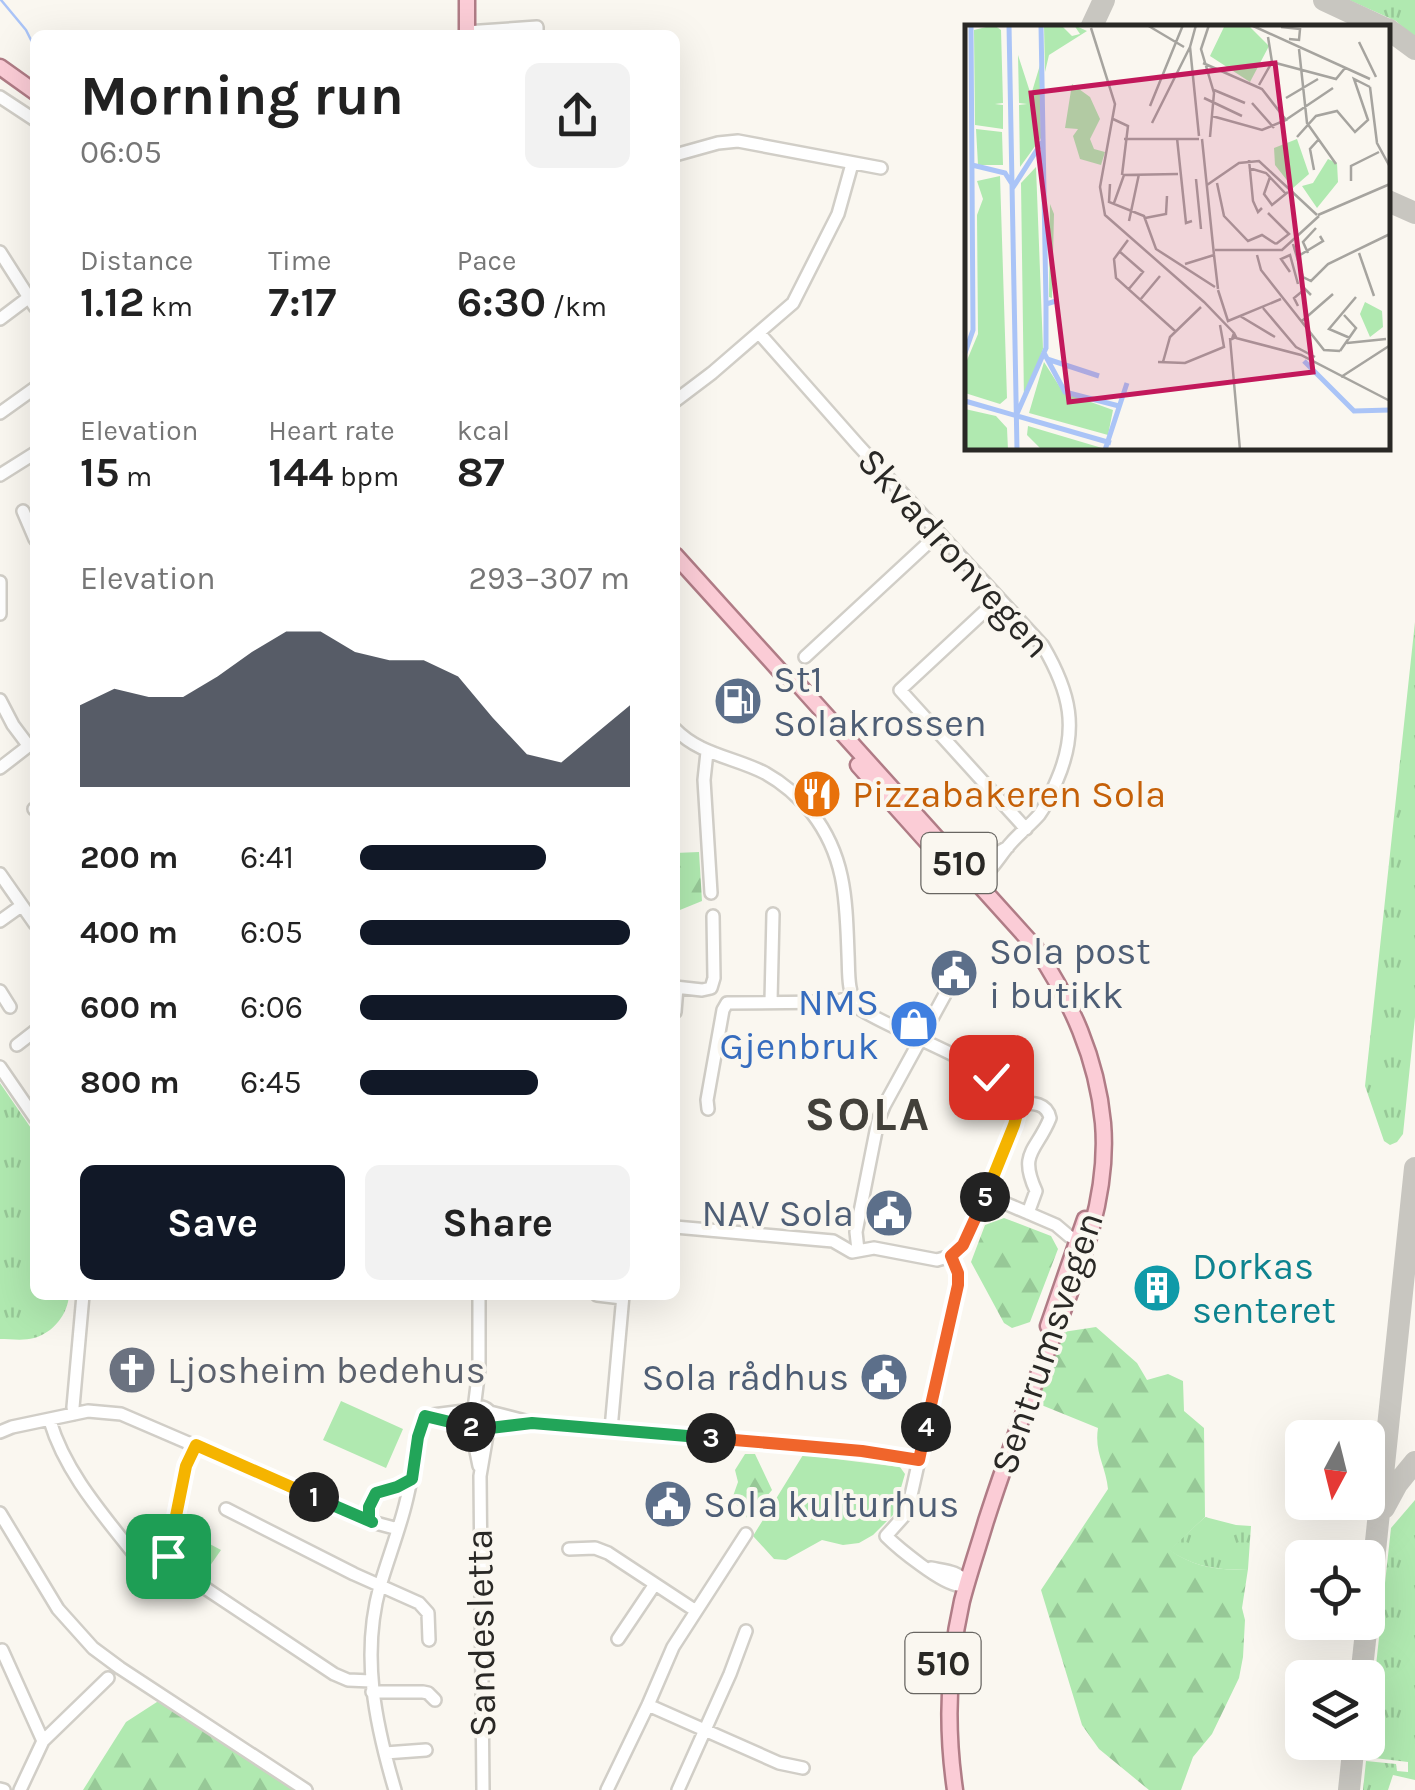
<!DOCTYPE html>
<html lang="en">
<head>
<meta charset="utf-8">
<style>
  body { margin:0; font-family:Karla,sans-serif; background:#f2f2f2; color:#222; height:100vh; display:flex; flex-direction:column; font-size:38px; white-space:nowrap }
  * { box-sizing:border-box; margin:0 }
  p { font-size:32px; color:#767676 }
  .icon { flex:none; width:55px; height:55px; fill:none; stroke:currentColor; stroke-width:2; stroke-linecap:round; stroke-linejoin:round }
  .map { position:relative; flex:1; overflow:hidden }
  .side { position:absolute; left:30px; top:30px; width:650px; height:1270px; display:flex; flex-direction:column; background:#fff; border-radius:15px; box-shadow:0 10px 40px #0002 }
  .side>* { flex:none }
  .needle { width:65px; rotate:187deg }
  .controls { position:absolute; left:1285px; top:1420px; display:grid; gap:20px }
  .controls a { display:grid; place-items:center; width:100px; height:100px; border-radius:15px; background:#fff; box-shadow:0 10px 40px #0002; font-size:50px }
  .pin { position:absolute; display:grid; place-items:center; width:85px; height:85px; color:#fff; margin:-42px; border-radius:20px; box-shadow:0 5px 15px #0006 }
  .km { position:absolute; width:50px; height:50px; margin:-25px; border-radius:50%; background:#222; color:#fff; font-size:28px; line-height:50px; text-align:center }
  .round { display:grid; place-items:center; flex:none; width:105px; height:105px; border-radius:15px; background:#f2f2f2 }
  .overview { display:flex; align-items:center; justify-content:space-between; height:170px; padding:0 50px }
  h1 { font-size:55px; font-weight:700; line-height:75px }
  .metrics { display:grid; grid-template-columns:repeat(3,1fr); gap:15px; height:170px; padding:10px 50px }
  .metrics div { display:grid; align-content:center }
  .metrics b { font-size:42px; font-weight:700 }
  .metrics small { font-size:28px; font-weight:400 }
  .metrics p { font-size:28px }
  .chart { height:280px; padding:20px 50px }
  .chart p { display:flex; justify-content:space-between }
  .chart svg { width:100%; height:180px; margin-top:10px; fill:#111827; opacity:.7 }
  .action { display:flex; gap:20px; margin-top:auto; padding:20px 50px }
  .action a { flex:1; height:115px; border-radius:15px; background:#111827; color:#fff; font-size:40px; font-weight:700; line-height:115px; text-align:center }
  .action a+a { background:#f2f2f2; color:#222 }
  ul { padding:0 50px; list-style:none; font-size:32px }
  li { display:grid; grid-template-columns:160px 120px 1fr; align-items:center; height:75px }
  li i { height:25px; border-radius:12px; background:#111827 }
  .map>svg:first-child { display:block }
</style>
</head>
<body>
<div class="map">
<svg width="1415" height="1790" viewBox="0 0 1415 1790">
  <defs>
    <pattern id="grass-tufts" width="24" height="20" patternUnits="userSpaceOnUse" patternTransform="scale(2.5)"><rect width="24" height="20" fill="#b0e9b0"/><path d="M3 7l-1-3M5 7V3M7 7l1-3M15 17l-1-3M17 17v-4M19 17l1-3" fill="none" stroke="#97c897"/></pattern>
    <pattern id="forest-firs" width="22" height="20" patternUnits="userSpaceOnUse" patternTransform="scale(2.5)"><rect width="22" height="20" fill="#b0e9b0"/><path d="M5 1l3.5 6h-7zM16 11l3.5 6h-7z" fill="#97c897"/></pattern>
  </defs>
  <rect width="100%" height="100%" fill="#faf7f0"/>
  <!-- grass -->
  <path fill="url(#grass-tufts)" d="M1349 0H1415V38L1396 21Z
    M1415 622V1017L1403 1134 1397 1142 1390 1145 1384 1141 1365 1086Z
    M0 1083 35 1134V1295H69C68 1314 53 1333 34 1338 24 1341 10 1339 0 1339Z
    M1415 1500V1780L1393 1775 1388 1790H1363L1366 1761 1396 1764 1397 1771 1408 1772V1762L1366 1757 1391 1528Z
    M1205 1517 1236 1525 1251 1526 1248 1569C1220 1571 1193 1567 1169 1550Z
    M180 1528 221 1550 205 1573 189 1577 178 1569 169 1557 176 1530Z"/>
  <!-- forest -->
  <path fill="url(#forest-firs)" d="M699 852 702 901 675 912V853Z
    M1004 1218 1051 1236 1058 1249 1030 1322 1012 1328 1004 1323 971 1262 985 1225Z
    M1096 1327 1137 1363 1147 1380 1168 1374 1183 1381 1184 1411 1204 1428 1205 1517 1170 1550C1193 1567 1220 1571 1248 1569L1242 1608 1245 1620 1243 1657 1239 1678 1212 1734 1193 1757 1181 1790H1149L1099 1749 1082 1725 1041 1590 1108 1489C1106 1466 1094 1453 1098 1428L1034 1402 1046 1365 1063 1332Z
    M745 1454H755L772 1490 748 1519 732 1499 738 1482 735 1470Z
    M160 1700 296 1790H83L126 1722Z"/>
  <!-- green -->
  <path fill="#b0e9b0" d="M341 1401 403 1429 386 1468 323 1440Z
    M803 1455 900 1467 905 1474 893 1515 873 1535 859 1543 843 1545 822 1540 786 1560 774 1559 753 1536Z"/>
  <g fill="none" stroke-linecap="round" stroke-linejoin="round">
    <!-- stream -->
    <path stroke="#aac4f7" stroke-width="2.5" d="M1 0 26 30 35 48"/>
    <!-- taxiway -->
    <path stroke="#c8c6c0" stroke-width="22" d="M1324 0 1384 28
      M1091 28 1104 0
      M1388 29 1415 49
      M1388 201 1415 213
      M1384 1508 1397 1484 1415 1462
      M1368 1618 1415 1168
      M1361 1678 1367 1622
      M1349 1790 1354 1742"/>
    <!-- minor casing -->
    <g stroke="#d1cec7" stroke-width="16">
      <path id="minor" d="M466 32 537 27V35
        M0 97 35 120
        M675 155 718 143 738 141 881 168
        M0 252 35 307
        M0 319 28 298
        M759 333 858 445 1043 646C1070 692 1079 729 1057 780 1052 792 1047 804 1039 815 1030 825 1020 833 1011 843 997 858 988 881 966 883V871L1008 847
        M675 401 712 373 793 303 838 214 852 164
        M0 413 35 388
        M0 475 35 453
        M23 511 35 539
        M0 582V614
        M999 598 900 690 1026 829
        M805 657 939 533
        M0 700 13 725 28 745
        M675 729C700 755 734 757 765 773 783 783 799 797 812 813 846 857 846 901 848 954 849 972 847 990 857 1007 893 1032 1004 1068 1021 1103
        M707 752 704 780 711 893
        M0 768 31 744
        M34 809H35
        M0 874 35 924
        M0 921 21 906
        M675 987 702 990 711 988 714 978 713 916
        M0 991 10 1007
        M771 1001 773 914
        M675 1012 677 987
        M17 1045 35 1031
        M0 1067 35 1118
        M1021 1103C1033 1103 1047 1103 1050 1118 1037 1151 1018 1152 1036 1191L1028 1213
        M708 1109 707 1100 723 1010 727 1003 835 1002 851 997
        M986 1195 1056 1225 1069 1236 1078 1240 1086 1238
        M675 1227 833 1241 852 1252 874 1248 937 1260 951 1256 963 1245 1015 1125 1021 1103
        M858 1250 856 1232 878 1121 884 1106 948 989
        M951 1256 958 1273V1285L910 1500 903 1517 886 1536C898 1548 942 1584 958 1585 961 1586 964 1584 967 1583
        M597 1295 622 1298
        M468 1419a12 12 0 1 1 24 0a12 12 0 1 1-24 0Z
        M474 1409 479 1369V1295
        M490 1412 533 1423 861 1451 919 1461
        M74 1414 73 1407 83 1295
        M425 1416 472 1410
        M434 1418 470 1426
        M50 1421C66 1475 107 1519 141 1563L151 1572 160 1577
        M471 1427 479 1466
        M611 1429 623 1295
        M0 1432 12 1427 88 1411 121 1414 372 1522 398 1529
        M226 1509 354 1574 419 1603 428 1613 429 1640
        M0 1513 58 1609 93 1648 120 1668 306 1790
        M372 1522 369 1520V1507L376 1493 397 1487 412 1479
        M569 1549 595 1548 608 1553 696 1611
        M167 1556 186 1466 196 1445
        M931 1568C946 1571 958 1571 967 1583
        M199 1584 334 1674 348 1680 371 1681
        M618 1639 655 1584
        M2 1650 43 1741
        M372 1692H423L428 1693 435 1700
        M648 1705 779 1763 803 1768
        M385 1753 426 1750
        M0 1789 4 1790
        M20 1790 43 1741 108 1678
        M395 1790C375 1723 361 1655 380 1586 388 1559 398 1533 405 1506 413 1476 416 1445 425 1416
        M483 1790 480 1476 488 1429
        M607 1790 648 1705 673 1647 746 1534
        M678 1790 730 1674 746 1631"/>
    </g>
    <!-- major casing -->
    <g stroke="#b07c86" stroke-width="19">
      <path id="major" d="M467 35V0
        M0 67 35 92
        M675 555 780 671 797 683 1035 947C1071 1001 1097 1058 1103 1123 1110 1205 1074 1282 1045 1357 1024 1411 1004 1465 986 1521 978 1548 969 1574 962 1601 948 1663 946 1728 955 1790
        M858 765 927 842
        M1048 1326 1085 1219"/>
    </g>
    <!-- minor -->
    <use href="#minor" stroke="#fff" stroke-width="11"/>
    <!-- major -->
    <use href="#major" stroke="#fbccd6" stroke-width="14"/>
  </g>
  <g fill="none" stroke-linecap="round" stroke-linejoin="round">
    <!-- split-1 casing -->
    <g stroke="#fff" stroke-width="20">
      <path id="split-1" d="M168 1556 186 1466 196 1445 314 1497"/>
    </g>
    <!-- split-2 casing -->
    <g stroke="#fff" stroke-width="20">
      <path id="split-2" d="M314 1497 372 1522 369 1520V1507L376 1493 397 1487 412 1479 418 1437 425 1416 471 1427"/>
    </g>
    <!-- split-3 casing -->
    <g stroke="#fff" stroke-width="20">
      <path id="split-3" d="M471 1427 481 1432 490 1428 532 1423 711 1438"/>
    </g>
    <!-- split-4 casing -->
    <g stroke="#fff" stroke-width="20">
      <path id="split-4" d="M711 1438 862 1451 919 1460 926 1427"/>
    </g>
    <!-- split-5 casing -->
    <g stroke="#fff" stroke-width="20">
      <path id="split-5" d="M926 1427 958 1285V1273L951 1256 963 1245 985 1197"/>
    </g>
    <!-- split-6 casing -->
    <g stroke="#fff" stroke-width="20">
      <path id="split-6" d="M985 1197 1014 1125 1020 1103 1012 1089 991 1077"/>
    </g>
    <!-- split-1 -->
    <use href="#split-1" stroke="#f5b400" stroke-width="12"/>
    <!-- split-2 -->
    <use href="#split-2" stroke="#22a559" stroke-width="12"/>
    <!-- split-3 -->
    <use href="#split-3" stroke="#22a559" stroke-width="12"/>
    <!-- split-4 -->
    <use href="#split-4" stroke="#f0652b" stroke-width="12"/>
    <!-- split-5 -->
    <use href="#split-5" stroke="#f0652b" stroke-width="12"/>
    <!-- split-6 -->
    <use href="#split-6" stroke="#f5b400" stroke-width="12"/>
  </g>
  <!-- icons -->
  <defs>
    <g id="fuel-disc" transform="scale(2.5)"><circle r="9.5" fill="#5c6f8a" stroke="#faf7f0"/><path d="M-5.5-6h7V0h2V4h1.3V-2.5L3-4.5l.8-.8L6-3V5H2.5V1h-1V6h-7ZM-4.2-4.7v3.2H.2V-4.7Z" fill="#fff"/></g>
    <g id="restaurant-disc" transform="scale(2.5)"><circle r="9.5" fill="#e8710a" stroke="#faf7f0"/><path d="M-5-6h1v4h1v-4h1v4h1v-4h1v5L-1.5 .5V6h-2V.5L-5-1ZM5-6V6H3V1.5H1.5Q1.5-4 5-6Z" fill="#fff"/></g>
    <g id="civic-disc" transform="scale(2.5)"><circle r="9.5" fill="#5c6f8a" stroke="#faf7f0"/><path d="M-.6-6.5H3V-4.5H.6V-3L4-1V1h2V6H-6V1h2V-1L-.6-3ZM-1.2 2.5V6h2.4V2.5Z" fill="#fff"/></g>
    <g id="shop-disc" transform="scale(2.5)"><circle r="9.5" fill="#3f7fe0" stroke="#faf7f0"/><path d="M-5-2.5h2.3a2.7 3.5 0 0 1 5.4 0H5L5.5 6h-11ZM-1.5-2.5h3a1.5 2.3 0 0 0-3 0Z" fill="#fff"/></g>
    <g id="building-disc" transform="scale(2.5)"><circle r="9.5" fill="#0f9aa8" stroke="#faf7f0"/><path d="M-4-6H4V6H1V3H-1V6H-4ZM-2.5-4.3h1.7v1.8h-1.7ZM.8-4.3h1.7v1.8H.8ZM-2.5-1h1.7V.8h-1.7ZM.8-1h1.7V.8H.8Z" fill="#fff"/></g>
    <g id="church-disc" transform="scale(2.5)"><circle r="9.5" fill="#6b7280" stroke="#faf7f0"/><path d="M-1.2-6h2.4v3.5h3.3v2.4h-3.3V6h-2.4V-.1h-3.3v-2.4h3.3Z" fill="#fff"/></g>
  </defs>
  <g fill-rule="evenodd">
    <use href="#fuel-disc" x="738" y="701"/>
    <use href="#restaurant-disc" x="817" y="794"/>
    <use href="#civic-disc" x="954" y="973"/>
    <use href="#shop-disc" x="914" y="1024"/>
    <use href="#civic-disc" x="889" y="1213"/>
    <use href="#building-disc" x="1157" y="1288"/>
    <use href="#church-disc" x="132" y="1370"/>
    <use href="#civic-disc" x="884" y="1377"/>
    <use href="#civic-disc" x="668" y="1504"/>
  </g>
  <g text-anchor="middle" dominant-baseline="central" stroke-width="8" stroke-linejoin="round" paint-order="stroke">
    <!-- shield labels -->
    <g fill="#faf7f0" stroke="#686662" stroke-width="2.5">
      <rect x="921.5" y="833" width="75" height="60" rx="8"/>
      <rect x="905.5" y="1633" width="75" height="60" rx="8"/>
    </g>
    <g font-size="35" font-weight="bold" fill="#292825">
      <text x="959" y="863">510</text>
      <text x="943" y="1663">510</text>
    </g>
    <!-- street labels -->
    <g font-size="38" fill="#292825" stroke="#faf7f0">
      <text transform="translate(954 553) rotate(48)">Skvadronvegen</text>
      <text transform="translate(1047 1343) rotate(-71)">Sentrumsvegen</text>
      <text transform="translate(481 1633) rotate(-91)">Sandesletta</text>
    </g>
    <!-- service labels -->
    <g font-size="38" fill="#4e5e75" stroke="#faf7f0" text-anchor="start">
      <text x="773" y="679">St1<tspan x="773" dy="44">Solakrossen</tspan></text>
      <text x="989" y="951">Sola post<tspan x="989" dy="44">i butikk</tspan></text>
      <text x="854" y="1213" text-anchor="end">NAV Sola</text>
      <text x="849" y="1377" text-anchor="end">Sola rådhus</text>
      <text x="703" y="1504">Sola kulturhus</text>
    </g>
    <!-- food labels -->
    <g font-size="38" fill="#c56008" stroke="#faf7f0" text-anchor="start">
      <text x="852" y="794">Pizzabakeren Sola</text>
    </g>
    <!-- shop labels -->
    <g font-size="38" fill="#366cbe" stroke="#faf7f0" text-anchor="end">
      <text x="879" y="1002">NMS<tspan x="879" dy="44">Gjenbruk</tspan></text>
    </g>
    <!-- culture labels -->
    <g font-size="38" fill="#0d838f" stroke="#faf7f0" text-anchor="start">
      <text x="1192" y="1266">Dorkas<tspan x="1192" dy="44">senteret</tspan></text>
    </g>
    <!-- worship labels -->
    <g font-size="38" fill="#5b616d" stroke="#faf7f0" text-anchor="start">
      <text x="167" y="1370">Ljosheim bedehus</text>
    </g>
    <!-- district labels -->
    <g font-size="48" font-weight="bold" letter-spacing="2.5" fill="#42403a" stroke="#faf7f0">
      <text x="868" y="1114">SOLA</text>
    </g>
  </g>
  <!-- overview -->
  <g transform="translate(965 25)">
    <rect width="425" height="425" fill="#faf7f0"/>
    <path d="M29 0 36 5 38 78 30 79 38 80V104L10 100 9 5ZM79 0H96L107 11 115 9 109 0 122 6 84 30 80 47ZM53 30 66 70 75 40 76 113 55 142 54 80 62 79 54 78ZM11 104 37 107 38 140H13ZM332 114 344 149 328 163 310 140 309 123ZM71 142 78 324 59 376 56 158ZM35 151 42 373 35 379 0 368V340L13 309 12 190 18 174 12 156ZM85 179 89 189 87 273 84 272ZM79 337 98 367 148 385 143 410 64 388ZM0 384 31 391 42 403 43 425H0ZM63 401 137 423 136 425H77L62 410Z" fill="#b0e9b0"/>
    <path d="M283 0 304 21 285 57 245 31 259 2ZM107 59 125 72 135 94 125 114 129 124 140 127 136 140 115 134 108 111 113 104 100 103ZM363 134 372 138 373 157 352 183 337 161 348 158ZM400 277 417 286 418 302 405 312 395 289Z" fill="#b0e9b0"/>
    <path fill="none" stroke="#aac4f7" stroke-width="5" d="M44 0 52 425M76 0 81 279M7 140 40 148 47 159M47 164 77 117M81 324V279L91 276M0 328 8 305 6 0M79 328 100 367 154 381M82 334 134 351M339 336 389 386 425 385M0 376 146 418M51 391 81 323M140 425 162 358"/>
    <path fill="none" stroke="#a6a49f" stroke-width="2.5" d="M182 0 219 22M231 0 225 22 234 111M244 0 236 24 249 68 245 112M286 0 405 54M316 2 335 4 334 15 324 14M126 3 150 79 135 162 140 190 239 277 269 308 267 314 271 312 269 308M394 17 411 52M334 24 342 98 371 139M307 37 371 54 380 43M238 38 297 64 321 95 297 105 247 91M294 60 307 37 303 12M405 62 412 118 425 142M249 65 280 78M239 73 277 91M321 73 353 54M287 78 309 103M185 81 218 0M148 94 163 101 157 150M322 94 368 63M187 98 225 22M332 112 351 91 372 86 390 107 403 95 389 54 405 62M212 113 221 198 227 196M159 114H234M237 114 249 230M284 135 288 176 293 187 297 183M284 143 301 148 321 169M349 145 345 124 354 114M305 152 299 169 307 180 323 167M231 154 236 204M386 156V141L414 127M252 158 259 191 283 216 297 210 311 219M145 159 144 177 179 191 191 224 250 262M242 160 274 138 294 136 352 190M149 178 159 150 213 149M303 188 324 209 311 219M353 190 425 159M180 193 201 189 202 171M164 196 174 149M163 215 149 234 151 253 210 306M328 219 338 252 346 256 363 239 425 209M250 225H317L354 191M154 226 178 247 163 265M343 228 338 217 351 203M394 228 409 271M249 230 253 264M292 230 296 245 359 325 375 326M335 230 358 216 355 211M220 239 249 230M325 247 316 234 325 230 333 259M253 265 263 296 316 274M175 275 195 251M333 281 329 273 340 264 346 270M298 283 331 322 350 332M275 291 310 312M337 296 368 269M265 313 275 425M271 313 336 330 425 376M385 313 364 304 391 272M382 318 421 314M375 326 391 303 379 290M193 337 220 338 259 322 255 300M198 337 205 312 236 282M376 352 424 321"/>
    <path fill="#c2185b" fill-opacity="0.15" stroke="#c2185b" stroke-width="5" d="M310 38 348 347 104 377 66 68Z"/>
    <rect width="425" height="425" fill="none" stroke="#292825" stroke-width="5"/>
  </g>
</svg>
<div class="controls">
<a><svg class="needle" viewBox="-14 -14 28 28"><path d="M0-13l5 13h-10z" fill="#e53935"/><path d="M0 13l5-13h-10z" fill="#767676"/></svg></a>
<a><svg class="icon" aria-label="locate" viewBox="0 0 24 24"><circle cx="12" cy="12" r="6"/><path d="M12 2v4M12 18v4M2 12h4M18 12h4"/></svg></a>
<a><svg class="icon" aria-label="layers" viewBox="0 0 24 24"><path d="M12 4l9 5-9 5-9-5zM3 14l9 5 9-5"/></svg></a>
</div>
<div class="pin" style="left:168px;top:1556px;background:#1e9e55"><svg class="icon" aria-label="arrive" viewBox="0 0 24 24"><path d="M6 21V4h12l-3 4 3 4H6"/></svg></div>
<div class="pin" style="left:991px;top:1077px;background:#d93025"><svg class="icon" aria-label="check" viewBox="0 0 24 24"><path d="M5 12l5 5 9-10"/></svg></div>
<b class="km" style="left:314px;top:1497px">1</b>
<b class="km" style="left:471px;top:1427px">2</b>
<b class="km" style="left:711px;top:1438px">3</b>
<b class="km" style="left:926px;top:1427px">4</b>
<b class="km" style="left:985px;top:1197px">5</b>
<section class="side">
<div class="overview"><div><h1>Morning run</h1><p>06:05</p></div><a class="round"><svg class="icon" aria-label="share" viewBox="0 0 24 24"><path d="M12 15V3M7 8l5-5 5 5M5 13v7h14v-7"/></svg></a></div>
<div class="metrics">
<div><p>Distance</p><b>1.12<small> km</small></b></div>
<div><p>Time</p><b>7:17</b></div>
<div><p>Pace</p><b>6:30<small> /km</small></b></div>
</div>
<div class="metrics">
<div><p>Elevation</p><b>15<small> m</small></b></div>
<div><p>Heart rate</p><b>144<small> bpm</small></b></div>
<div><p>kcal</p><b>87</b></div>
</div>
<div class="chart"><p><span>Elevation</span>293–307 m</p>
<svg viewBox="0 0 160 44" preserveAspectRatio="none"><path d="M0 44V24L10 20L20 22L30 22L40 17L50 11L60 6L70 6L80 11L90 13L100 13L110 17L120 27L130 36L140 38L150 31L160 24V44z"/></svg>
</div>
<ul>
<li><b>200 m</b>6:41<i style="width:69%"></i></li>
<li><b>400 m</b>6:05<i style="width:100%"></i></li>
<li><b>600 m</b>6:06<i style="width:99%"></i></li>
<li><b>800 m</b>6:45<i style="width:66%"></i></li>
</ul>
<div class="action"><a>Save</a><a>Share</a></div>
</section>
</div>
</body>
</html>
